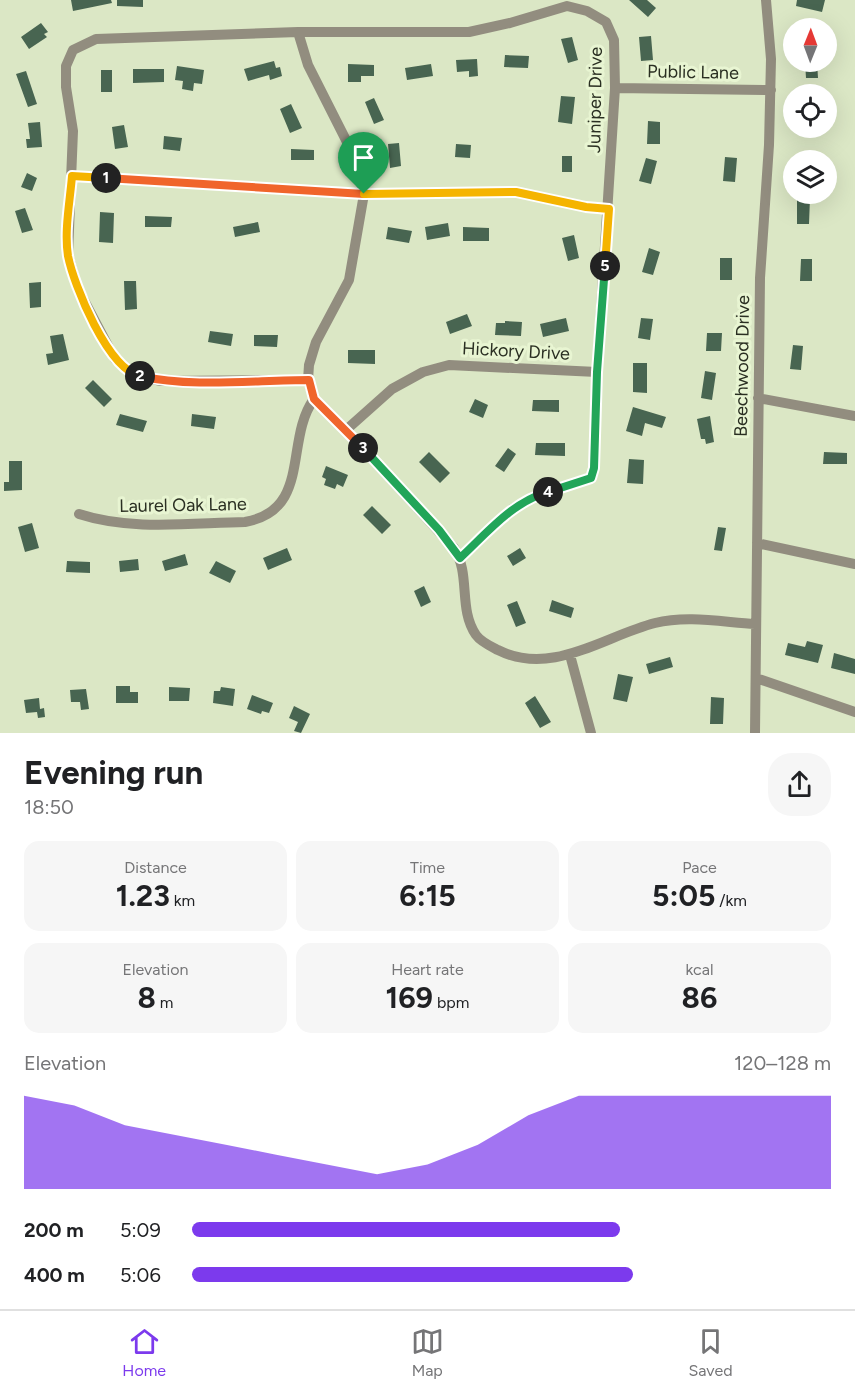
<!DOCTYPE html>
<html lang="en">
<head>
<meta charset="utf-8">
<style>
  body { margin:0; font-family:Figtree,sans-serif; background:#f6f6f6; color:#202124; height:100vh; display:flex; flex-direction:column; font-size:22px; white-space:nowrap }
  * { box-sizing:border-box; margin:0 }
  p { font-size:20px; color:#757577 }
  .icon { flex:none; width:33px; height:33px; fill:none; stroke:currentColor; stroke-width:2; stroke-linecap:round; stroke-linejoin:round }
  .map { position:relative; height:733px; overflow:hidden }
  .side { display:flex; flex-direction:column; background:#fff; flex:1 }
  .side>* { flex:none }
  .needle { width:39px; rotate:1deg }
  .tools { position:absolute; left:783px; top:18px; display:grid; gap:12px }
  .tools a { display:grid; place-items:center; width:54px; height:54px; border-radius:50%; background:#fff; box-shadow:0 6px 24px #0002; font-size:30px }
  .pin { position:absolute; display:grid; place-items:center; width:51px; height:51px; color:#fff; margin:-62px -26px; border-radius:50% 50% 50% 0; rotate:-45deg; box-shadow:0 0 6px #0007 }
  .pin .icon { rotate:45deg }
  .km { position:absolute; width:30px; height:30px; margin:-15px; border-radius:50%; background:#222; color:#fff; font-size:16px; line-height:30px; text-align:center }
  .round { display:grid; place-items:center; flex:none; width:63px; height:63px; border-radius:24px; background:#f6f6f6 }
  .headline { display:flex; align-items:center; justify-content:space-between; height:102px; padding:0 24px }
  h1 { font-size:33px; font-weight:700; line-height:45px }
  .metrics { display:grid; grid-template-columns:repeat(3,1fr); gap:9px; height:102px; padding:6px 24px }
  .metrics div { display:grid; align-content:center; border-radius:15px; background:#f6f6f6; text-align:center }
  .metrics b { font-size:30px; font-weight:700 }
  .metrics small { font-size:16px; font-weight:400 }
  .metrics p { font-size:16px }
  .chart { height:168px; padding:12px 24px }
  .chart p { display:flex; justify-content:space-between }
  .chart svg { width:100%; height:108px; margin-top:6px; fill:#7c3aed; opacity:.7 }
  ul { padding:0 24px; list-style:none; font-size:20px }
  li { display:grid; grid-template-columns:96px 72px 1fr; align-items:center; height:45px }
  li i { height:15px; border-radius:8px; background:#7c3aed }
  .tabs { display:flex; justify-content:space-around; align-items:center; height:84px; border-top:2px solid #e0e0e0; background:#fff; font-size:16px; color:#757577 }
  .tabs a { display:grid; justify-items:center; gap:3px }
  .tabs .current { color:#7c3aed }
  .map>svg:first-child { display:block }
</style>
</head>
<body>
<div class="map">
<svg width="855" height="733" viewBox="0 0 855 733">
  <rect width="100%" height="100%" fill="#dbe7c5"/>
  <!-- building -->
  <path fill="#486551" d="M71 0H111L112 3 73 11Z
    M117 0H143V7L117 6Z
    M629 0H647L656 8 648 17Z
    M797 0H825L822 12 796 6Z
    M41 23 48 32 44 34 47 37 29 49 21 37Z
    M651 36 653 60 641 61 639 37Z
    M572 37 578 60 568 63 561 39Z
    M505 55 529 56 528 68 504 67Z
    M477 59 478 76 469 77V71L457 72 456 60Z
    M274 61 276 68 280 67 282 76 270 80 269 75 248 81 244 69Z
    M805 62H817L818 78H806Z
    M348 64 374 65V76H361V82H348Z
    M431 64 433 76 407 80 405 68Z
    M177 66 204 70 202 84 194 83 193 91 182 89 183 81 175 80Z
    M133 69H164V82L133 83Z
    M101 70H112V92H101Z
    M26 71 37 104 28 107 16 74Z
    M561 96 575 97 572 124 558 122Z
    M374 98 384 120 374 124 365 102Z
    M291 104 302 128 290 133 280 109Z
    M648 121 660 122V144H647Z
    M40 122 42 147 27 148 26 139H30L28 123Z
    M124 125 128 147 115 149 112 127Z
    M164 136 182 138 180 151 163 149Z
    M399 143 401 166 390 168 388 144Z
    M456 144 471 145 470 158 455 157Z
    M291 149 314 150V160H291Z
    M562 156H572V172H562Z
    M725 157 737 158 735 182 723 181Z
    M646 158 657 161 651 184 639 181Z
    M27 173 37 178 32 191 21 187Z
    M797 198H810L809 224H797Z
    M25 208 33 230 22 233 15 211Z
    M100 212 114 213 113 243 99 242Z
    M145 216 172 217 171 227H145Z
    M258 222 260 232 235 237 233 227Z
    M448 223 450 236 427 240 425 227Z
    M388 227 412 231 409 243 386 239Z
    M463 227 489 228V241H463Z
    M574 235 579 258 568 261 562 238Z
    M649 248 660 252 653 275 642 272Z
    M720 258H732V280H720Z
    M801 259H812V281H800Z
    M124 281H136L137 309 125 310Z
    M41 282V307L30 308 29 283Z
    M467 314 472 326 450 334 446 322Z
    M566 318 569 331 543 337 540 324Z
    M641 318 653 319 650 340 638 338Z
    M505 321 522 322 521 336 495 335 496 323H505Z
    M210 331 233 334 231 346 208 342Z
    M707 333H722L721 351H706Z
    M63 334 69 360 48 365 46 354 53 353 50 336Z
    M254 335H278L277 347 254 346Z
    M793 345 803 346 801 370 790 369Z
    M348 350H375V364L348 363Z
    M633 363H647V393L633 392Z
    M705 371 716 373 712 400 701 398Z
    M93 380 112 399 104 407 85 388Z
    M475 399 488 405 483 418 469 412Z
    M533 400H559V412L532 411Z
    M633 407 666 417 662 428 645 423 642 436 626 431Z
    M120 414 147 421 143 432 116 425Z
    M192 414 216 417 214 429 191 426Z
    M710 416 714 442 706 444 705 439H701L697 419Z
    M536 443H565V456L535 455Z
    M508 448 516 454 504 472 495 466Z
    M429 452 450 473 440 483 419 462Z
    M824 452 847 453V464H823Z
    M629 459 644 460 643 484 627 483Z
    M9 461H22V490L4 491V482H9Z
    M326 466 348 475 343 487 337 484 335 489 324 485 326 479 322 477Z
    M372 506 391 525 382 534 363 515Z
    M32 523 39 548 25 552 18 527Z
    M718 527 726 528 722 551 714 550Z
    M287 548 292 560 268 570 263 558Z
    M520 548 526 558 513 566 507 556Z
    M185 554 188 565 165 571 162 561Z
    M138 559 139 570 120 572 119 561Z
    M67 561 90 562V573L66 572Z
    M216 561 236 571 230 583 209 573Z
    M424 586 431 602 421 607 414 591Z
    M552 600 574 608 571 618 549 611Z
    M517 601 526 623 516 627 507 605Z
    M807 641 823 645 818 663 785 655 788 643 805 647Z
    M834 653 855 659V674L831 668Z
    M670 657 673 667 649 674 646 664Z
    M618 674 633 677 627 702 613 699Z
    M116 686H130V692H138V703H116Z
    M169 687 190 688 189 701H169Z
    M221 687 235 689 233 706 213 703 214 691H220Z
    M86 689 89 709 81 710 80 702H71L70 690Z
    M252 695 273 703 269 713 262 711 261 714 247 709Z
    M535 696 551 722 540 728 525 703Z
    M711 697 724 698 723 724H710Z
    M39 698 40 709 44 708 45 717 38 718 37 712 26 713 24 700Z
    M294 706 310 714 301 733 294 731 298 722 289 718Z"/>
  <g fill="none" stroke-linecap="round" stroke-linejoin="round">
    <!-- minor -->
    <path stroke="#928d7f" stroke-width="10" d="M298 32 308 65 352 152 364 194 349 280 316 342 309 365 308 380
      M615 88 771 90
      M72 176 364 194 516 192 586 207 609 209
      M758 398 855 416
      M346 430 392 389 423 372 449 365 597 372
      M79 514C131 531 190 523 245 522 312 510 284 440 314 399
      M757 543 855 564
      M461 558 512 509 537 495 591 478 594 468 597 372 615 88 614 40 606 22 587 11 567 6 510 23 469 32H298L96 39 73 50 66 66V87L73 131 68 254 77 287 115 359 134 375 160 381 308 380 314 399 346 430 454 548C471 574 458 609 476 635 481 642 490 646 498 650 552 677 604 636 655 623 687 615 722 622 755 624
      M570 655 591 733
      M756 678 855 712
      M755 733 760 278 769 145 771 59 766 0"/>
  </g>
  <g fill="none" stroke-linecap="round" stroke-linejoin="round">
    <!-- split-1 casing -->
    <g stroke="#fff" stroke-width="12">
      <path id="split-1" d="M106 178 364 194"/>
    </g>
    <!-- split-2 casing -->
    <g stroke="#fff" stroke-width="12">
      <path id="split-2" d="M106 178 72 176C70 201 64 231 68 256 74 286 108 369 140 376"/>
    </g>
    <!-- split-3 casing -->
    <g stroke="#fff" stroke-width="12">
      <path id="split-3" d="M140 376C193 388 255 380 309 380L314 399 363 448"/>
    </g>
    <!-- split-4 casing -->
    <g stroke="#fff" stroke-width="12">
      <path id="split-4" d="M363 448 439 530 460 558C487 533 512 502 548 492"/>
    </g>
    <!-- split-5 casing -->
    <g stroke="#fff" stroke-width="12">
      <path id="split-5" d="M548 492 591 478 594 468 597 372 605 266"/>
    </g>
    <!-- split-6 casing -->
    <g stroke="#fff" stroke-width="12">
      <path id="split-6" d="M364 194 516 192 586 207 609 209 605 266"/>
    </g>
    <!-- split-1 -->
    <use href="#split-1" stroke="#f0652b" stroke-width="8"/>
    <!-- split-2 -->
    <use href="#split-2" stroke="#f5b400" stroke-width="8"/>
    <!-- split-3 -->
    <use href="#split-3" stroke="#f0652b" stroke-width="8"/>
    <!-- split-4 -->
    <use href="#split-4" stroke="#22a559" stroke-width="8"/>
    <!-- split-5 -->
    <use href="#split-5" stroke="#22a559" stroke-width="8"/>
    <!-- split-6 -->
    <use href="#split-6" stroke="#f5b400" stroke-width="8"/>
  </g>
  <g text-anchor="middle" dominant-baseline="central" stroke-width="6" stroke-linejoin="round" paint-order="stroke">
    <!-- street labels -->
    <g font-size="18" fill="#2a2f22" stroke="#e8f5d2">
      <text transform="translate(693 72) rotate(1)">Public Lane</text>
      <text transform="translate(595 100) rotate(-89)">Juniper Drive</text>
      <text transform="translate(516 351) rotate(3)">Hickory Drive</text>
      <text transform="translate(742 366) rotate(-89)">Beechwood Drive</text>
      <text transform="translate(183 505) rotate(-1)">Laurel Oak Lane</text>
    </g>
  </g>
</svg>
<div class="tools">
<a><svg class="needle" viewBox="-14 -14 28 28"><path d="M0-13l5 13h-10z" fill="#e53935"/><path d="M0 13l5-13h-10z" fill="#757577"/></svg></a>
<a><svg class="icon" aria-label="locate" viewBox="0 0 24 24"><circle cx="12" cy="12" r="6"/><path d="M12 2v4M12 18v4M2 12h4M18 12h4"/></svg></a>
<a><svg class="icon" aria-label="layers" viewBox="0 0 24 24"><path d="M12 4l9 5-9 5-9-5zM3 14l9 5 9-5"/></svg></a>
</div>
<div class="pin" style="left:364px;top:194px;background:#1e9e55"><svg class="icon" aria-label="arrive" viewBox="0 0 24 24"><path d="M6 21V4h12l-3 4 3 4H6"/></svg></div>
<b class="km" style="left:106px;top:178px">1</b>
<b class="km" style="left:140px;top:376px">2</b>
<b class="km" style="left:363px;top:448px">3</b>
<b class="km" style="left:548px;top:492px">4</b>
<b class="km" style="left:605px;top:266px">5</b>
</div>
<section class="side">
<div class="headline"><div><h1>Evening run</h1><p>18:50</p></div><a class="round"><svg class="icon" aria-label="share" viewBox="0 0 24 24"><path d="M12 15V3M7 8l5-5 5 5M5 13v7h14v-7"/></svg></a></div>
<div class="metrics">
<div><p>Distance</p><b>1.23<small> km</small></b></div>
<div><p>Time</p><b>6:15</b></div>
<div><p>Pace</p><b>5:05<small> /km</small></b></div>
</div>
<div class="metrics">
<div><p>Elevation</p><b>8<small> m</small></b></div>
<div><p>Heart rate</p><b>169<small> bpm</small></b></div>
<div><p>kcal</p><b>86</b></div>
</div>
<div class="chart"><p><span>Elevation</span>120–128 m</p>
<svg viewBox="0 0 160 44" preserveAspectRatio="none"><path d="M0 44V6L10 10L20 18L30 22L40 26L50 30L60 34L70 38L80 34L90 26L100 14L110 6L120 6L130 6L140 6L150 6L160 6V44z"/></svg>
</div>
<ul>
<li><b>200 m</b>5:09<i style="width:67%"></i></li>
<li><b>400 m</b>5:06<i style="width:69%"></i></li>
</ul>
</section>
<nav class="tabs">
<a class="current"><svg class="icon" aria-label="home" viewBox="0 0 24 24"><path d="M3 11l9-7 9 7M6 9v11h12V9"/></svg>Home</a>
<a><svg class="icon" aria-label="map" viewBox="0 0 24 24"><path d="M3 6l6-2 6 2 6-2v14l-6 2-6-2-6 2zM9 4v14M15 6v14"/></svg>Map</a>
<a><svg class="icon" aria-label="saved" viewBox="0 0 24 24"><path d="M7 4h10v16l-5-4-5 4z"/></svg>Saved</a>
</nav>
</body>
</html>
